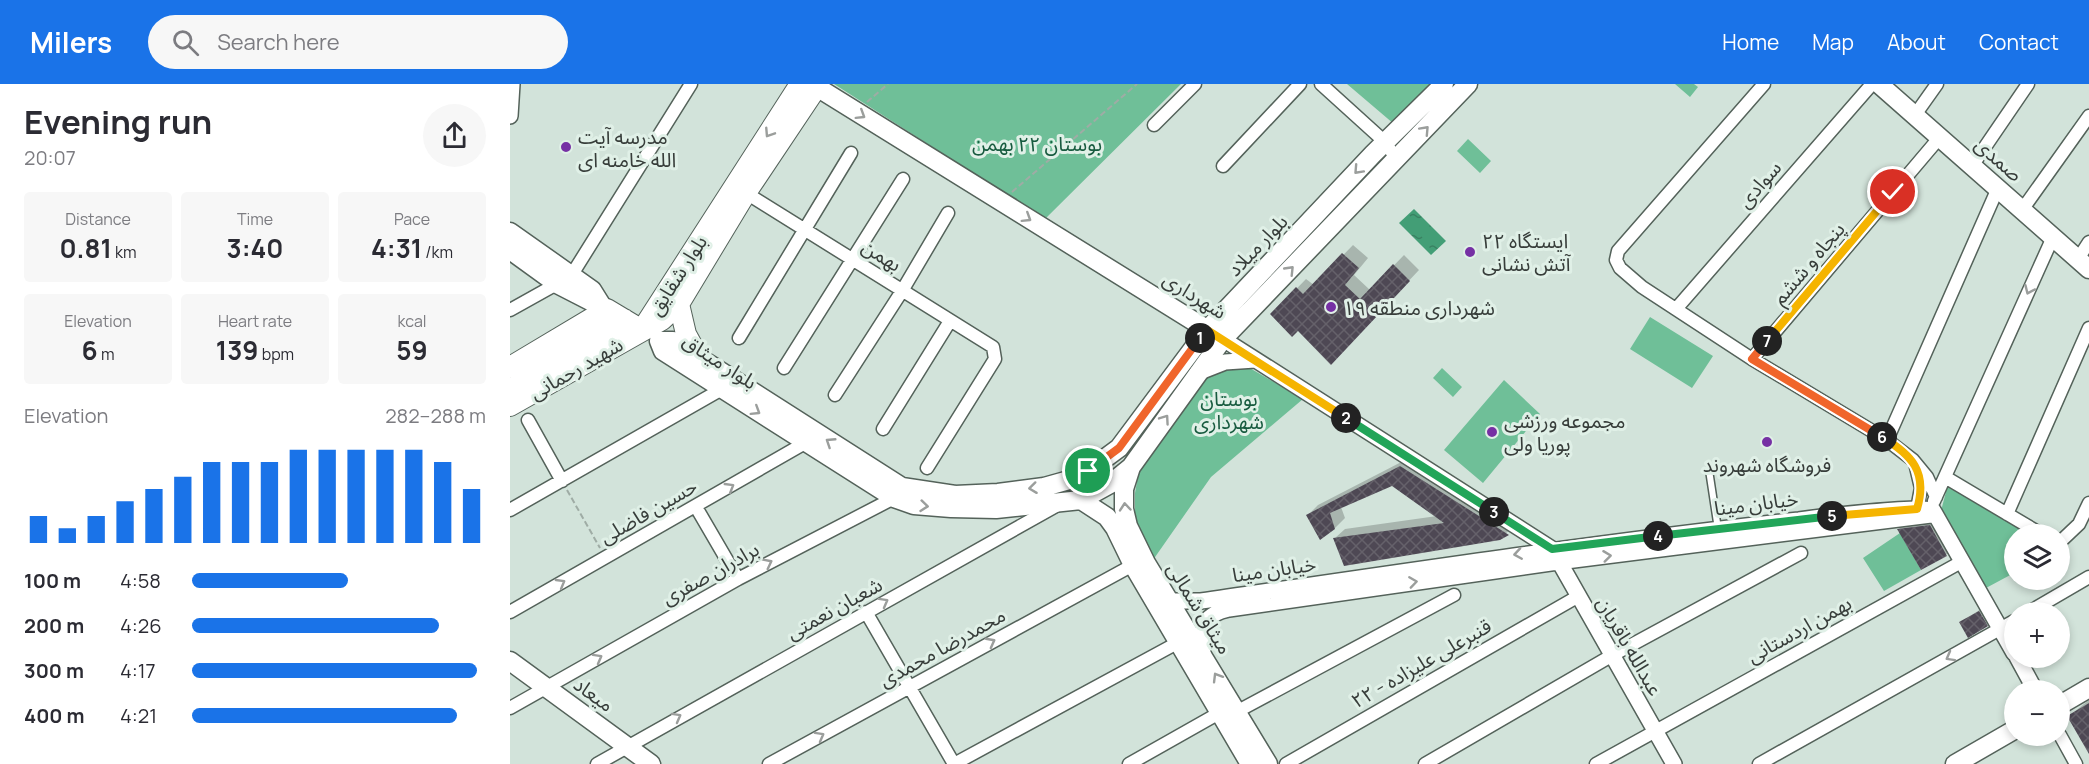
<!DOCTYPE html>
<html lang="en">
<head>
<meta charset="utf-8">
<style>
  body { margin:0; font-family:Manrope,"Noto Sans Arabic",sans-serif; background:#f7f7f7; color:#2b2b33; height:100vh; display:flex; flex-direction:column; font-size:22px; white-space:nowrap }
  * { box-sizing:border-box; margin:0 }
  p { font-size:20px; color:#7c7c81 }
  .icon { flex:none; width:33px; height:33px; fill:none; stroke:currentColor; stroke-width:2; stroke-linecap:round; stroke-linejoin:round }
  .map { position:relative; flex:1; overflow:hidden }
  .details { display:flex; flex-direction:column; background:#fff; width:510px }
  .details>* { flex:none }
  .buttons { position:absolute; left:1494px; top:440px; display:grid; gap:12px }
  .buttons a { display:grid; place-items:center; width:66px; height:66px; border-radius:50%; background:#fff; box-shadow:0 3px 9px #0003; font-size:30px }
  .pin { position:absolute; display:grid; place-items:center; width:51px; height:51px; color:#fff; margin:-26px; border:3px solid #fff; border-radius:50%; box-shadow:0 2px 6px #0007 }
  .km { position:absolute; width:30px; height:30px; margin:-15px; border-radius:50%; background:#222; color:#fff; font-size:16px; line-height:30px; text-align:center }
  .round { display:grid; place-items:center; flex:none; width:63px; height:63px; border-radius:32px; background:#f7f7f7 }
  .headline { display:flex; align-items:center; justify-content:space-between; height:102px; padding:0 24px }
  h1 { font-size:33px; font-weight:700; line-height:45px }
  .figures { display:grid; grid-template-columns:repeat(3,1fr); gap:9px; height:102px; padding:6px 24px }
  .figures div { display:grid; align-content:center; border-radius:6px; background:#f7f7f7; text-align:center }
  .figures b { font-size:26px; font-weight:700 }
  .figures small { font-size:16px; font-weight:400 }
  .figures p { font-size:16px }
  .chart { height:168px; padding:12px 24px }
  .chart p { display:flex; justify-content:space-between }
  .chart svg { width:100%; height:108px; margin-top:6px; stroke:#1a73e8; stroke-width:6 }
  ul { padding:0 24px; list-style:none; font-size:20px }
  li { display:grid; grid-template-columns:96px 72px 1fr; align-items:center; height:45px }
  li i { height:15px; border-radius:8px; background:#1a73e8 }
  header { display:flex; align-items:center; gap:36px; box-sizing:border-box; height:84px; padding:0 30px; background:#1a73e8; color:#fff }
  header strong { font-size:28px }
  nav { display:flex; gap:33px; margin-inline-start:auto; font-size:21px }
  .search { width:420px; height:54px; background:#f7f7f7; display:flex; align-items:center; gap:15px; box-sizing:border-box; padding:0 21px; border-radius:33px; color:#7c7c81; font-size:22px }
  main { display:flex; flex:1; min-height:0 }
  .map>svg:first-child { display:block }
</style>
</head>
<body>
<header>
<strong>Milers</strong>
<div class="search"><svg class="icon" aria-label="search" viewBox="0 0 24 24"><circle cx="10" cy="10" r="6"/><path d="M15 15l6 6"/></svg>Search here</div>
<nav><a>Home</a><a>Map</a><a>About</a><a>Contact</a></nav>
</header>
<main>
<section class="details">
<div class="headline"><div><h1>Evening run</h1><p>20:07</p></div><a class="round"><svg class="icon" aria-label="share" viewBox="0 0 24 24"><path d="M12 15V3M7 8l5-5 5 5M5 13v7h14v-7"/></svg></a></div>
<div class="figures">
<div><p>Distance</p><b>0.81<small> km</small></b></div>
<div><p>Time</p><b>3:40</b></div>
<div><p>Pace</p><b>4:31<small> /km</small></b></div>
</div>
<div class="figures">
<div><p>Elevation</p><b>6<small> m</small></b></div>
<div><p>Heart rate</p><b>139<small> bpm</small></b></div>
<div><p>kcal</p><b>59</b></div>
</div>
<div class="chart"><p><span>Elevation</span>282–288 m</p>
<svg viewBox="0 0 160 44" preserveAspectRatio="none"><path d="M5 44V33M15 44V38M25 44V33M35 44V27M45 44V22M55 44V17M65 44V11M75 44V11M85 44V11M95 44V6M105 44V6M115 44V6M125 44V6M135 44V6M145 44V11M155 44V22"/></svg>
</div>
<ul>
<li><b>100 m</b>4:58<i style="width:53%"></i></li>
<li><b>200 m</b>4:26<i style="width:84%"></i></li>
<li><b>300 m</b>4:17<i style="width:97%"></i></li>
<li><b>400 m</b>4:21<i style="width:90%"></i></li>
</ul>
</section>
<div class="map">
<svg width="1579" height="680" viewBox="0 0 1579 680">
  <defs>
    <pattern id="water-ripples" width="26" height="14" patternUnits="userSpaceOnUse" patternTransform="scale(1.5)"><rect width="26" height="14" fill="#439e76"/><path d="M2 4q2-2 4 0t4 0M15 11q2-2 4 0t4 0" fill="none" stroke="#398262"/></pattern>
    <pattern id="building-cross-hatch" width="8" height="8" patternUnits="userSpaceOnUse" patternTransform="scale(1.5)"><rect width="8" height="8" fill="#4e4854"/><path d="M0 0l8 8M0 8l8-8" fill="none" stroke="#65616a"/></pattern>
  </defs>
  <rect width="100%" height="100%" fill="#d2e3da"/>
  <!-- green -->
  <path fill="#6fbf98" d="M324 0H671L535 135Z
    M837 0H920L884 40Z
    M1165 0H1184L1188 3 1180 13Z
    M958 55 981 77 970 89 947 67Z
    M1140 233 1203 272 1182 304 1120 265Z
    M715 283H738L793 315 701 393 643 476 627 443 625 431V409L629 386 694 292Z
    M932 284 952 303 943 313 923 294Z
    M994 296 1030 330 973 399 934 366Z
    M1438 400 1520 450H1504V489L1476 504 1431 427Z
    M1390 449 1411 486 1374 507 1353 474Z"/>
  <!-- water -->
  <path fill="url(#water-ripples)" d="M904 125 936 157 921 171 889 139Z"/>
  <!-- shadow -->
  <path fill="#0003" d="M843 161 858 174 844 191 860 206 894 171 909 186 831 269 762 230 796 195 804 201Z
    M901 373 1007 440 989 455 825 454 835 445 927 432 882 400 831 423 835 434 825 444 798 431 808 421Z
    M1427 434 1444 463 1437 470 1411 484 1389 445 1396 438Z
    M1474 523 1481 537 1477 541 1451 538Z
    M1579 616V667L1559 632Z"/>
  <!-- building -->
  <path fill="url(#building-cross-hatch)" d="M832 169 849 184 835 201 850 215 883 180 900 197 821 281 788 247 782 253 760 230 786 203 793 210Z
    M890 382 999 451 990 456 834 482 823 454 934 439 882 402 820 429 825 445 810 456 796 431Z
    M1420 441 1437 472 1411 486 1387 445Z
    M1469 527 1478 542 1458 554 1449 538Z
    M1579 619V670L1557 632Z"/>
  <g fill="none" stroke-linecap="round" stroke-linejoin="round">
    <!-- service casing -->
    <g stroke="#54625a" stroke-width="9">
      <path id="service" d="M1199 386 1208 445"/>
    </g>
    <!-- minor casing -->
    <g stroke="#54625a" stroke-width="15">
      <path id="minor" d="M811 0 875 58 887 76
        M1254 0 1108 167 1106 176 1110 184 1132 203 1242 275 1377 356 1403 376 1417 393 1426 413
        M1405 31 1427 0
        M644 41 685 0
        M713 82 790 0
        M1462 82 1518 0
        M236 109 483 263 485 275 417 384
        M1512 126 1579 32
        M1568 175 1579 158
        M1166 225 1362 0
        M0 226 61 192 181 0
        M229 254 341 69
        M1242 275 1430 53
        M274 284 393 95
        M325 311 392 207 438 129
        M18 336 52 397
        M373 345 440 237
        M1377 356 1488 104
        M1406 383 1411 404 1407 425
        M1435 393 1531 450
        M1424 417 1543 153
        M186 423 228 495
        M0 426 212 305
        M1497 430 1579 244
        M1550 458 1569 440 1579 419
        M0 528 295 359
        M356 528 444 680
        M1519 528 1579 493
        M0 624 228 495 384 414
        M728 627 944 511
        M1550 651 1566 680
        M87 680 546 422
        M259 680 623 481
        M444 680 669 558
        M619 680 711 628
        M776 680 1067 513
        M915 680 1101 572 1291 469
        M1086 680 1453 477
        M1249 680 1504 537"/>
    </g>
    <!-- tertiary casing -->
    <g stroke="#54625a" stroke-width="18">
      <path id="tertiary" d="M0 32 2 0
        M713 255 1042 465 1164 680
        M687 289 715 278 745 276
        M1424 428 1504 569
        M661 517H691C890 488 1089 458 1289 436 1309 433 1412 421 1423 426L1421 431 1048 478 719 525C691 531 690 545 693 570
        M1507 573 1525 606"/>
    </g>
    <!-- secondary casing -->
    <g stroke="#54625a" stroke-width="21">
      <path id="secondary" d="M302 0 706 251
        M1369 0 1579 185
        M0 148 82 206 92 222
        M0 166 47 200 84 219
        M149 257 153 267 384 414 404 421 441 424 486 425 571 416 600 400 621 383 713 255 958 0
        M149 257H163L392 403 445 411 488 409 534 403 559 396 578 387 609 364 697 246 863 70 934 0
        M621 383 614 405V425L618 442 636 479 758 680
        M571 416 597 433 605 444 623 481 740 680
        M0 577 141 680
        M1550 621 1579 604
        M1445 680 1504 646"/>
    </g>
    <!-- primary casing -->
    <g stroke="#54625a" stroke-width="22">
      <path id="primary" d="M169 220 176 250 189 274
        M135 241 290 0
        M0 283 97 225 132 246
        M0 305 114 235
        M0 322 152 236 169 220 236 109 309 0"/>
    </g>
    <!-- path -->
    <path stroke="#9faca5" stroke-width="2" stroke-dasharray="6 3" stroke-linecap="butt" d="M357 18 378 0
      M502 108 627 0
      M57 406 90 464"/>
    <!-- service -->
    <use href="#service" stroke="#fff" stroke-width="6"/>
    <!-- minor -->
    <use href="#minor" stroke="#fff" stroke-width="12"/>
    <!-- tertiary -->
    <use href="#tertiary" stroke="#fff" stroke-width="15"/>
    <!-- secondary -->
    <use href="#secondary" stroke="#fff" stroke-width="18"/>
    <!-- primary -->
    <use href="#primary" stroke="#fff" stroke-width="20"/>
  </g>
  <!-- one-way arrows -->
  <defs><path id="oneway-chevron" d="M-2-3.5L2.5 0L-2 3.5" fill="none" stroke-width="1.6" stroke-linecap="round" stroke-linejoin="round" transform="scale(1.5)"/></defs>
  <g stroke="#9b9e9c">
    <use href="#oneway-chevron" transform="translate(351 31) rotate(32)"/>
    <use href="#oneway-chevron" transform="translate(915 46) rotate(-47)"/>
    <use href="#oneway-chevron" transform="translate(259 49) rotate(123)"/>
    <use href="#oneway-chevron" transform="translate(848 86) rotate(133)"/>
    <use href="#oneway-chevron" transform="translate(517 134) rotate(32)"/>
    <use href="#oneway-chevron" transform="translate(780 186) rotate(-46)"/>
    <use href="#oneway-chevron" transform="translate(1519 206) rotate(114)"/>
    <use href="#oneway-chevron" transform="translate(246 327) rotate(32)"/>
    <use href="#oneway-chevron" transform="translate(655 335) rotate(-55)"/>
    <use href="#oneway-chevron" transform="translate(320 358) rotate(-147)"/>
    <use href="#oneway-chevron" transform="translate(220 403) rotate(-31)"/>
    <use href="#oneway-chevron" transform="translate(523 404) rotate(173)"/>
    <use href="#oneway-chevron" transform="translate(414 422) rotate(6)"/>
    <use href="#oneway-chevron" transform="translate(615 423) rotate(-95)"/>
    <use href="#oneway-chevron" transform="translate(1008 470) rotate(171)"/>
    <use href="#oneway-chevron" transform="translate(1097 472) rotate(-7)"/>
    <use href="#oneway-chevron" transform="translate(258 479) rotate(-27)"/>
    <use href="#oneway-chevron" transform="translate(903 498) rotate(-8)"/>
    <use href="#oneway-chevron" transform="translate(51 499) rotate(-30)"/>
    <use href="#oneway-chevron" transform="translate(374 518) rotate(-29)"/>
    <use href="#oneway-chevron" transform="translate(481 558) rotate(-28)"/>
    <use href="#oneway-chevron" transform="translate(1440 573) rotate(151)"/>
    <use href="#oneway-chevron" transform="translate(88 574) rotate(-29)"/>
    <use href="#oneway-chevron" transform="translate(707 593) rotate(-121)"/>
    <use href="#oneway-chevron" transform="translate(167 633) rotate(-29)"/>
    <use href="#oneway-chevron" transform="translate(310 652) rotate(-29)"/>
  </g>
  <g fill="none" stroke-linecap="round" stroke-linejoin="round">
    <!-- split-1 casing -->
    <g stroke="#fff" stroke-width="12">
      <path id="split-1" d="M578 387 609 364 690 254"/>
    </g>
    <!-- split-2 casing -->
    <g stroke="#fff" stroke-width="12">
      <path id="split-2" d="M690 254 697 246 836 334"/>
    </g>
    <!-- split-3 casing -->
    <g stroke="#fff" stroke-width="12">
      <path id="split-3" d="M836 334 984 428"/>
    </g>
    <!-- split-4 casing -->
    <g stroke="#fff" stroke-width="12">
      <path id="split-4" d="M984 428 1042 465 1148 452"/>
    </g>
    <!-- split-5 casing -->
    <g stroke="#fff" stroke-width="12">
      <path id="split-5" d="M1148 452 1322 432"/>
    </g>
    <!-- split-6 casing -->
    <g stroke="#fff" stroke-width="12">
      <path id="split-6" d="M1322 432 1407 425C1418 388 1402 371 1372 353"/>
    </g>
    <!-- split-7 casing -->
    <g stroke="#fff" stroke-width="12">
      <path id="split-7" d="M1257 257 1242 275 1372 353"/>
    </g>
    <!-- split-8 casing -->
    <g stroke="#fff" stroke-width="12">
      <path id="split-8" d="M1257 257 1383 108"/>
    </g>
    <!-- split-1 -->
    <use href="#split-1" stroke="#f0652b" stroke-width="8"/>
    <!-- split-2 -->
    <use href="#split-2" stroke="#f5b400" stroke-width="8"/>
    <!-- split-3 -->
    <use href="#split-3" stroke="#22a559" stroke-width="8"/>
    <!-- split-4 -->
    <use href="#split-4" stroke="#22a559" stroke-width="8"/>
    <!-- split-5 -->
    <use href="#split-5" stroke="#22a559" stroke-width="8"/>
    <!-- split-6 -->
    <use href="#split-6" stroke="#f5b400" stroke-width="8"/>
    <!-- split-7 -->
    <use href="#split-7" stroke="#f0652b" stroke-width="8"/>
    <!-- split-8 -->
    <use href="#split-8" stroke="#f5b400" stroke-width="8"/>
  </g>
  <!-- markers -->
  <g fill="#7630a4" stroke="#e0f0e7" stroke-width="2">
    <circle cx="56" cy="63" r="6"/>
    <circle cx="960" cy="168" r="6"/>
    <circle cx="821" cy="223" r="6"/>
    <circle cx="982" cy="348" r="6"/>
    <circle cx="1257" cy="358" r="6"/>
  </g>
  <g text-anchor="middle" dominant-baseline="central" stroke-width="6" stroke-linejoin="round" paint-order="stroke">
    <!-- poi labels -->
    <g font-size="20" fill="#373d3a" stroke="#e0f0e7" text-anchor="start">
      <text x="68" y="52">مدرسه آیت<tspan x="68" dy="23">الله خامنه ای</tspan></text>
      <text x="972" y="156">ایستگاه ۲۲<tspan x="972" dy="23">آتش نشانی</tspan></text>
      <text x="833" y="223">شهرداری منطقه ۱۹</text>
      <text x="994" y="336">مجموعه ورزشی<tspan x="994" dy="23">پوریا ولی</tspan></text>
      <text x="1257" y="380" text-anchor="middle">فروشگاه شهروند</text>
    </g>
    <!-- park labels -->
    <g font-size="20" fill="#175b3f" stroke="#e0f0e7">
      <text x="527" y="59">بوستان ۲۲ بهمن</text>
      <text x="719" y="314">بوستان<tspan x="719" dy="23">شهرداری</tspan></text>
    </g>
    <!-- street labels -->
    <g font-size="20" fill="#373d3a" stroke="#e0f0e7">
      <text transform="translate(1489 75) rotate(41)">صمدی</text>
      <text transform="translate(1249 100) rotate(-49)">سوادی</text>
      <text transform="translate(747 161) rotate(-46)">بلوار میلاد</text>
      <text transform="translate(372 171) rotate(32)">بهمن</text>
      <text transform="translate(1298 179) rotate(-50)">پنجاه و ششم</text>
      <text transform="translate(167 191) rotate(-57)">بلوار شقایق</text>
      <text transform="translate(685 211) rotate(32)">شهرداری</text>
      <text transform="translate(210 277) rotate(33)">بلوار میثاق</text>
      <text transform="translate(66 284) rotate(-30)">شهید رحمانی</text>
      <text transform="translate(1246 419) rotate(-7)">خیابان مینا</text>
      <text transform="translate(138 427) rotate(-30)">حسین فاضلی</text>
      <text transform="translate(764 485) rotate(-8)">خیابان مینا</text>
      <text transform="translate(200 489) rotate(-29)">برادران صفری</text>
      <text transform="translate(324 524) rotate(-29)">شعبان نعمتی</text>
      <text transform="translate(690 524) rotate(58)">میثاق شمالی</text>
      <text transform="translate(1289 545) rotate(-29)">بهمن اردستانی</text>
      <text transform="translate(1120 562) rotate(60)">عبدالله باقریان</text>
      <text transform="translate(432 563) rotate(-29)">محمدرضا محمدی</text>
      <text transform="translate(911 579) rotate(-30)">قنبرعلی علیزاده - ۲۲</text>
      <text transform="translate(84 610) rotate(36)">میعاد</text>
    </g>
  </g>
</svg>
<div class="buttons">
<a><svg class="icon" aria-label="layers" viewBox="0 0 24 24"><path d="M12 4l9 5-9 5-9-5zM3 14l9 5 9-5"/></svg></a>
<a>+</a>
<a>−</a>
</div>
<div class="pin" style="left:578px;top:387px;background:#1e9e55"><svg class="icon" aria-label="arrive" viewBox="0 0 24 24"><path d="M6 21V4h12l-3 4 3 4H6"/></svg></div>
<div class="pin" style="left:1383px;top:108px;background:#d93025"><svg class="icon" aria-label="check" viewBox="0 0 24 24"><path d="M5 12l5 5 9-10"/></svg></div>
<b class="km" style="left:690px;top:254px">1</b>
<b class="km" style="left:836px;top:334px">2</b>
<b class="km" style="left:984px;top:428px">3</b>
<b class="km" style="left:1148px;top:452px">4</b>
<b class="km" style="left:1322px;top:432px">5</b>
<b class="km" style="left:1372px;top:353px">6</b>
<b class="km" style="left:1257px;top:257px">7</b>
</div>
</main>
</body>
</html>
